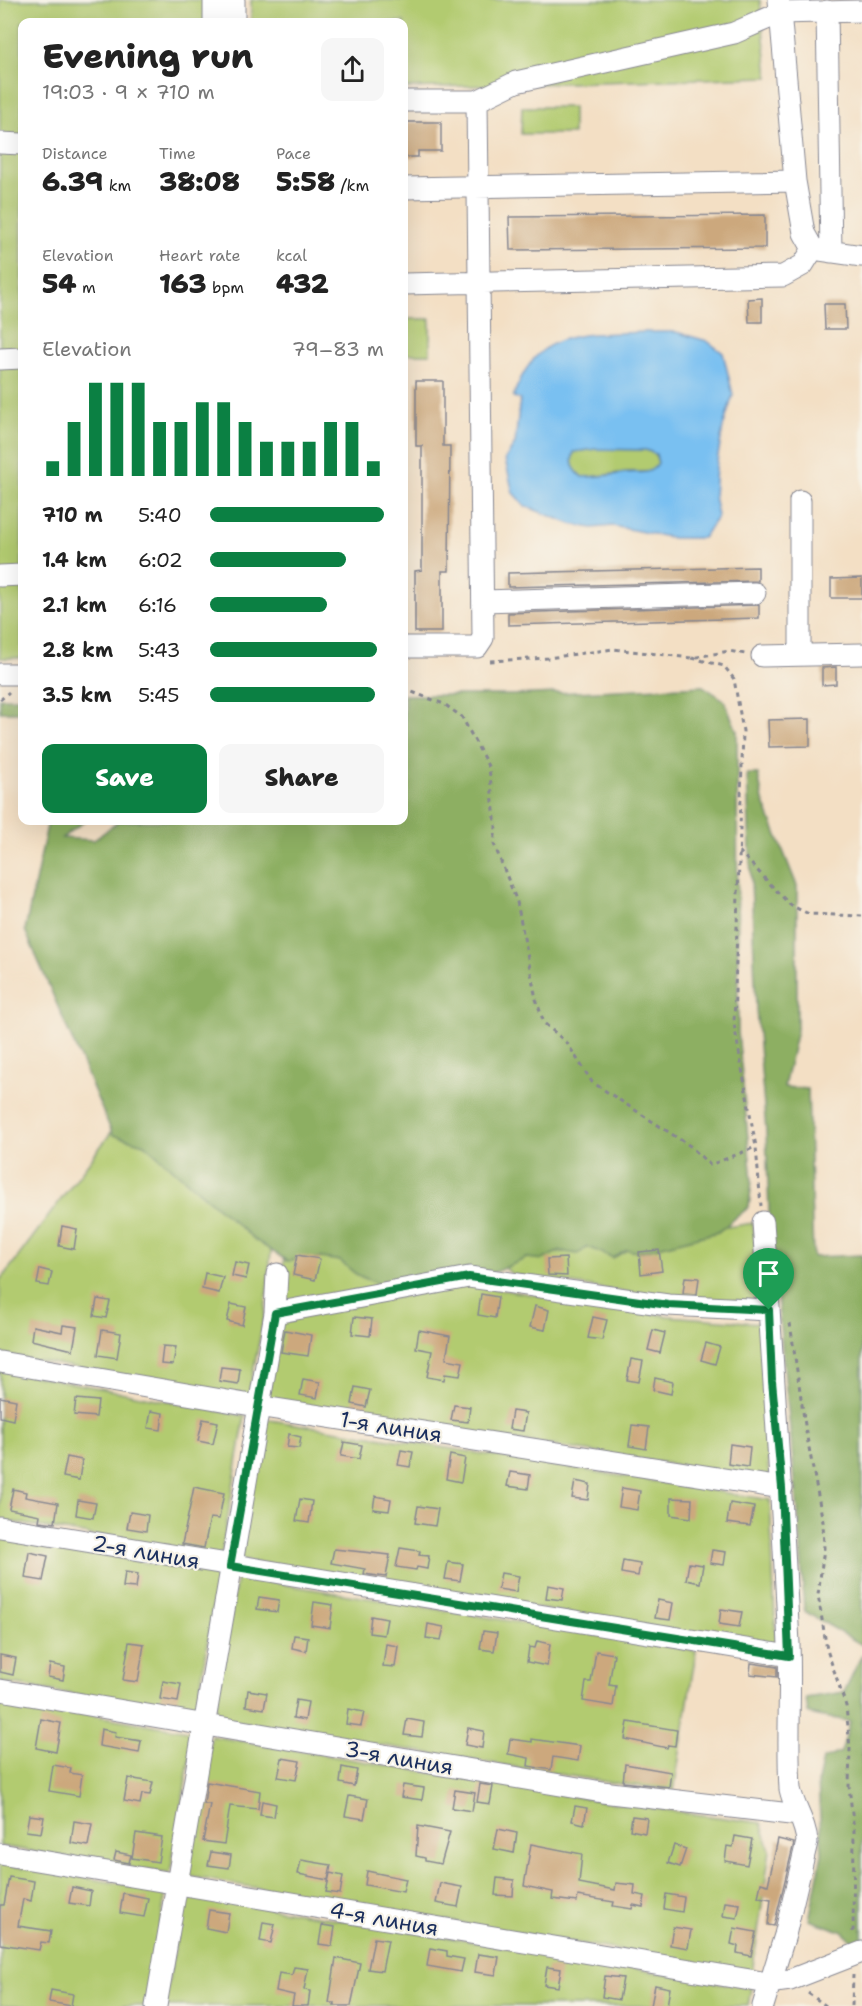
<!DOCTYPE html>
<html lang="en">
<head>
<meta charset="utf-8">
<style>
  body { margin:0; font-family:"Shantell Sans",sans-serif; background:#f6f6f6; color:#222; height:100vh; display:flex; flex-direction:column; font-size:22px; white-space:nowrap }
  * { box-sizing:border-box; margin:0 }
  p { font-size:20px; color:#767676 }
  .icon { flex:none; width:33px; height:33px; fill:none; stroke:currentColor; stroke-width:2; stroke-linecap:round; stroke-linejoin:round }
  .map { position:relative; flex:1; overflow:hidden }
  .panel { position:absolute; left:18px; top:18px; width:390px; height:807px; display:flex; flex-direction:column; background:#fff; border-radius:12px; box-shadow:0 6px 24px #0002 }
  .panel>* { flex:none }
  .pin { position:absolute; display:grid; place-items:center; width:51px; height:51px; color:#fff; margin:-62px -26px; border-radius:50% 50% 50% 0; rotate:-45deg; box-shadow:0 0 6px #0007 }
  .pin .icon { rotate:45deg }
  .round { display:grid; place-items:center; flex:none; width:63px; height:63px; border-radius:12px; background:#f6f6f6 }
  .headline { display:flex; align-items:center; justify-content:space-between; height:102px; padding:0 24px }
  h1 { font-size:33px; font-weight:800; line-height:45px }
  .figures { display:grid; grid-template-columns:repeat(3,1fr); gap:9px; height:102px; padding:6px 24px }
  .figures div { display:grid; align-content:center }
  .figures b { font-size:26px; font-weight:800 }
  .figures small { font-size:16px; font-weight:400 }
  .figures p { font-size:16px }
  .chart { height:168px; padding:12px 24px }
  .chart p { display:flex; justify-content:space-between }
  .chart svg { width:100%; height:108px; margin-top:6px; stroke:#0b8043; stroke-width:6 }
  .action { display:flex; gap:12px; margin-top:auto; padding:12px 24px }
  .action a { flex:1; height:69px; border-radius:12px; background:#0b8043; color:#fff; font-size:24px; font-weight:800; line-height:69px; text-align:center }
  .action a+a { background:#f6f6f6; color:#222 }
  ul { padding:0 24px; list-style:none; font-size:20px }
  li { display:grid; grid-template-columns:96px 72px 1fr; align-items:center; height:45px }
  li i { height:15px; border-radius:8px; background:#0b8043 }
  .map>svg:first-child { display:block }
</style>
</head>
<body>
<div class="map">
<svg width="862" height="2006" viewBox="0 0 862 2006">
  <rect width="100%" height="100%" fill="#f7f3e8"/>
  <filter id="ink" filterUnits="userSpaceOnUse"><feTurbulence type="fractalNoise" baseFrequency=".0167" numOctaves="2"/><feDisplacementMap in="SourceGraphic" scale="12" xChannelSelector="R" yChannelSelector="G"/><feConvolveMatrix kernelMatrix="1 2 1 2 8 2 1 2 1" color-interpolation-filters="sRGB"/></filter>
  <filter id="wash" filterUnits="userSpaceOnUse"><feTurbulence type="fractalNoise" baseFrequency=".008" numOctaves="4" result="noise"/><feDisplacementMap in="SourceGraphic" scale="24" xChannelSelector="R" yChannelSelector="G"/><feGaussianBlur stdDeviation="1.35" result="paint"/><feColorMatrix in="noise" values="0 0 0 0 0 0 0 0 0 0 0 0 0 0 0 0 0 1.4 0 .05"/><feComposite in="paint" operator="in"/></filter>
  <g filter="url(#wash)">
    <rect width="100%" height="100%" fill="#f3dfc4"/>
    <!-- green -->
    <path fill="#b2cb70" stroke="#667d67" stroke-width="1.5" d="M0 0H219L220 22H22V658H0Z
      M251 0H760L768 77 404 88V22H251Z
      M522 107H573V134H521Z
      M404 319H430V354H404Z
      M596 449 646 450 655 454 658 463 654 470C641 474 637 471 626 472 611 474 597 477 582 477 573 469 570 463 574 452Z
      M113 1130 149 1142 273 1231 265 1312 248 1398 0 1354V1281Z
      M753 1223 759 1302 665 1298 513 1275 498 1262Z
      M285 1235 398 1284 281 1304Z
      M466 1284 668 1316 759 1323 769 1479 267 1402 281 1320Z
      M0 1369 245 1416 221 1557 0 1520Z
      M264 1419 770 1500 776 1647 240 1560Z
      M0 1537 218 1575 196 1715 0 1682Z
      M237 1577 696 1651 674 1790 613 1783 214 1718Z
      M0 1700 194 1732 170 1874 0 1846Z
      M211 1736 607 1802 761 1823 770 1850 752 1973 187 1876Z
      M0 1864 166 1891 147 2006H0Z
      M184 1894 751 1988 748 2006H164Z"/>
    <!-- forest -->
    <path fill="#8daf62" stroke="#546f60" stroke-width="1.5" d="M703 686 724 700 737 731 738 1032 752 1181 749 1207 718 1232 638 1252 627 1250 613 1258 588 1247 578 1254 559 1251 543 1260 527 1258 484 1277 393 1294 374 1282 357 1275 340 1261 321 1258 287 1261 255 1240 144 1144 113 1135 25 930 48 821H85L62 838 94 840 119 821 404 820V695H513Z
      M0 698H22V712H0Z
      M747 774H758L763 800 797 886V1030L784 1087 808 1089 813 1257 862 1255V1645L804 1611 800 1532 769 1212 766 1131 756 1009Z
      M862 1654V1943H855L841 1931 809 1920 822 1854 818 1781 823 1759 841 1752 850 1722C836 1717 822 1719 808 1713L806 1698 844 1692Z"/>
    <!-- water -->
    <path fill="#79c0f1" stroke="#4a78a8" stroke-width="1.5" fill-rule="evenodd" d="M646 332H676L707 341 723 353 733 395 723 427 716 467 714 496 718 516 703 538H673L613 526 592 528 571 524 525 506 513 493 505 459 515 444 520 399 513 397C538 325 582 336 646 332ZM596 449 646 450 656 454 658 463C649 477 638 471 625 473 610 475 597 477 582 477 573 469 570 463 574 452Z"/>
    <g id="blocks">
      <!-- building -->
      <path fill="#cca87d" d="M404 122H441V151H418V157H404Z
        M765 215V248L510 250 509 217Z
        M762 298V322H749L748 299Z
        M824 304H845L846 329H825Z
        M416 381H443V446H450L449 571H442V632H415V571L422 570V446H416Z
        M758 567V581L508 587V573Z
        M862 578V598H831V579Z
        M759 605V618L508 625V613Z
        M836 667V684L822 685V668Z
        M810 719V746L769 747 768 720Z
        M62 1226 77 1229 74 1249 59 1246Z
        M659 1250 662 1271 641 1274 639 1252Z
        M297 1255 320 1259 315 1280 293 1275Z
        M566 1258 567 1276 548 1275 547 1259Z
        M235 1262 249 1265 246 1279 232 1276Z
        M40 1269 52 1272 49 1286 37 1284Z
        M205 1273 223 1277 219 1293 202 1289Z
        M685 1277 699 1278 697 1294 683 1293Z
        M481 1294 498 1297 495 1318 478 1315Z
        M97 1299 110 1301 106 1318 94 1316Z
        M231 1304 246 1307 242 1325 227 1321Z
        M535 1306 549 1310 545 1330 530 1327Z
        M354 1317 372 1319 370 1336 352 1334Z
        M593 1317 607 1320 602 1340 588 1338Z
        M63 1325 77 1327 73 1350 31 1340 33 1326 62 1332Z
        M102 1330 121 1333 117 1358 98 1355Z
        M285 1330 311 1335 308 1356 281 1352Z
        M419 1330 450 1336 446 1359 463 1362 460 1376 445 1374 444 1380 427 1377 432 1351 416 1348Z
        M653 1330 665 1333 660 1353 648 1350Z
        M706 1343 720 1347 715 1364 701 1360Z
        M163 1346 176 1347 173 1365 161 1364Z
        M631 1359 643 1361 639 1382 627 1380Z
        M221 1367 240 1369 238 1384 219 1381Z
        M655 1378 673 1382 671 1394 653 1390Z
        M303 1379 320 1382 317 1398 300 1395Z
        M355 1387 370 1390 366 1407 352 1404Z
        M0 1397 16 1400 13 1420 0 1417Z
        M76 1399 98 1401 96 1417 74 1415Z
        M454 1405 470 1407 468 1422 451 1420Z
        M151 1411 163 1413 161 1430 148 1428Z
        M512 1411 526 1413 523 1431 509 1429Z
        M203 1419 218 1422 213 1444 198 1441Z
        M632 1425 649 1427 646 1449 629 1446Z
        M289 1434 301 1437 299 1448 287 1447Z
        M344 1442 362 1445 359 1459 341 1456Z
        M730 1444 750 1447 748 1467 728 1464Z
        M401 1450 413 1452 410 1467 398 1465Z
        M450 1455 465 1458 461 1482 446 1479Z
        M67 1457 82 1460 79 1480 63 1477Z
        M510 1472 530 1475 528 1489 507 1486Z
        M575 1481 590 1484 588 1500 572 1498Z
        M194 1487 224 1493 219 1519 210 1518 204 1548 182 1544Z
        M622 1488 640 1491 637 1510 619 1507Z
        M13 1489 26 1492 25 1497 58 1503 55 1523 39 1521 40 1515 9 1509Z
        M375 1496 391 1499 389 1511 373 1509Z
        M671 1498 692 1499 691 1518 671 1515Z
        M300 1499 312 1501 309 1523 296 1521Z
        M78 1500 96 1503 93 1518 76 1515Z
        M730 1503 754 1507 750 1526 727 1523Z
        M418 1506 438 1509 435 1526 415 1523Z
        M130 1512 148 1515 146 1531 127 1528Z
        M400 1548 420 1551 419 1555 429 1556 427 1569 417 1567 416 1570 396 1567Z
        M334 1549 390 1555 386 1577 364 1574 365 1569 331 1563Z
        M712 1550 726 1552 724 1565 710 1563Z
        M29 1552 48 1556 43 1581 25 1578Z
        M623 1561 640 1564 638 1576 621 1573Z
        M448 1562 463 1564 460 1581 445 1579Z
        M689 1563 703 1565 700 1583 686 1580Z
        M125 1572 138 1574 136 1588 123 1587Z
        M501 1573 519 1576 516 1592 498 1589Z
        M548 1585 564 1588 562 1600 546 1598Z
        M259 1597 279 1600 277 1612 257 1609Z
        M658 1600 673 1603 670 1620 655 1618Z
        M314 1602 333 1605 330 1628 311 1625Z
        M721 1609 742 1612 739 1627 719 1624Z
        M371 1616 387 1619 384 1635 369 1633Z
        M428 1624 444 1627 441 1640 426 1638Z
        M483 1631 497 1633 494 1651 480 1649Z
        M294 1635 308 1637 306 1651 292 1648Z
        M537 1641 550 1644 547 1666 527 1662 529 1647 535 1648Z
        M129 1642 144 1644 138 1682 123 1680Z
        M386 1644 398 1646 395 1667 383 1666Z
        M596 1651 614 1654 609 1685 616 1686 613 1706 583 1701 586 1682H591Z
        M0 1655 16 1658 13 1675 0 1672Z
        M751 1663 777 1667V1677L750 1674Z
        M50 1664 65 1667 63 1680 48 1677Z
        M163 1681 181 1684 178 1702 160 1699Z
        M248 1690 267 1693 264 1709 246 1706Z
        M296 1700 308 1702 305 1720 293 1718Z
        M348 1709 364 1712 361 1726 346 1724Z
        M41 1719 61 1723 56 1752 36 1748Z
        M407 1719 424 1722 422 1737 404 1735Z
        M628 1722 677 1730 675 1746 668 1745 667 1748 625 1739Z
        M468 1728 484 1731 482 1748 465 1745Z
        M101 1729 116 1732 115 1737 141 1741 139 1753 99 1746Z
        M510 1739 532 1742V1739L580 1746 578 1761 553 1757 551 1770 528 1766 529 1758 508 1754Z
        M282 1758 300 1761 296 1780 278 1777Z
        M625 1764 671 1772 669 1787 623 1782Z
        M53 1765 71 1768 70 1773 82 1775 79 1796 49 1791Z
        M342 1767 357 1770 354 1786 340 1783Z
        M128 1778 153 1782 150 1795 142 1794 140 1804 124 1801Z
        M207 1782 260 1791 258 1809 230 1806 224 1844 203 1841 210 1804H204Z
        M480 1784 493 1786 490 1804 477 1802Z
        M403 1785 424 1788 422 1800 401 1797Z
        M455 1790 475 1793 472 1811 452 1808Z
        M349 1796 368 1799 364 1819 345 1816Z
        M262 1801 276 1804 274 1817 260 1815Z
        M575 1806 587 1808 584 1824 572 1821Z
        M29 1815 44 1817 41 1833 26 1831Z
        M632 1816 647 1818 645 1833 630 1830Z
        M74 1821 92 1824 88 1846 71 1843Z
        M418 1826 450 1832 441 1864 425 1861V1858L416 1856Z
        M498 1829 517 1833 514 1853 494 1849Z
        M136 1833 162 1837 158 1862 132 1858Z
        M735 1836 752 1839 747 1865 725 1861 727 1846 733 1847Z
        M778 1839 794 1843 774 1926 768 1925 771 1899 758 1897 761 1883 768 1885Z
        M531 1844 582 1854 579 1883 615 1890 616 1883 635 1885 634 1894 645 1896 643 1907 633 1905 632 1909 613 1906 614 1902 578 1896 577 1902 552 1899 553 1892 524 1886Z
        M674 1845 686 1849 680 1867 668 1863Z
        M116 1852 131 1855 129 1863 114 1860Z
        M211 1852 231 1855 229 1868 208 1865Z
        M301 1860 331 1865 328 1880 298 1874Z
        M367 1871 406 1879 403 1892 365 1885Z
        M330 1873 343 1876 340 1894 326 1892Z
        M9 1877 34 1881 31 1901 23 1899 18 1926 51 1931 49 1943 41 1942 39 1950 0 1944V1905H4Z
        M497 1878 514 1880 513 1896 495 1895Z
        M440 1883 462 1887 458 1907 436 1903Z
        M72 1887 91 1891 89 1906 69 1903Z
        M123 1893 148 1898 144 1917 120 1913Z
        M666 1894 684 1897 682 1912 664 1909Z
        M725 1902 740 1904 737 1918 723 1916Z
        M209 1910 229 1913 226 1932 206 1928Z
        M263 1922 275 1924 271 1943 260 1941Z
        M322 1925 335 1927 332 1946 319 1944Z
        M673 1927 691 1930 688 1948 670 1945Z
        M734 1928 756 1932 751 1956 737 1953 738 1946 731 1944Z
        M374 1938 388 1940 382 1971 368 1969Z
        M430 1948 447 1951V1956L464 1959 461 1972 427 1966Z
        M478 1954 499 1957 496 1975 475 1972Z
        M336 1958 360 1963 351 2006H334L335 2003H329Z
        M294 1967 308 1969 304 1990 310 1991 308 2006H292L294 1995 276 1991 279 1973 292 1975Z
        M547 1967 561 1969 558 1987 544 1985Z
        M605 1976 623 1978 619 2000 602 1997Z
        M655 1985 670 1988 667 2006H651Z
        M51 1990 73 1994 71 2006 49 2002Z"/>
    </g>
  </g>
  <g filter="url(#ink)">
    <use href="#blocks" fill-opacity="0" stroke="#878791" stroke-width="1.5"/>
    <g fill="none" stroke-linecap="round" stroke-linejoin="round">
      <!-- minor casing -->
      <g stroke="#878791" stroke-width="23">
        <path id="minor" d="M214 0V22
          M779 0 795 181 804 233 813 249 862 256
          M827 11 831 252
          M234 22V0
          M404 101H477L516 82 734 33 780 13 862 11
          M0 143 22 144
          M404 188 795 181
          M404 284 783 276 803 265 813 249
          M0 359 22 358
          M0 576 22 575
          M483 601 755 593
          M404 647H477L483 638 477 101
          M800 655V501
          M762 656 862 654
          M0 674H22
          M763 1222C773 1362 782 1503 789 1644 791 1692 787 1741 790 1789 794 1808 806 1823 807 1842L785 1935 763 2006
          M275 1313 469 1277 668 1305 769 1310
          M0 1362 257 1406 782 1488
          M0 1527 789 1656
          M0 1690 602 1792 799 1815
          M0 1854 768 1983 790 1980 862 1952
          M156 2006 275 1313 277 1274"/>
      </g>
      <!-- path -->
      <path stroke="#878791" stroke-width="3" stroke-dasharray="4.5 4.5" stroke-linecap="butt" d="M692 658 724 666 734 679 743 731 734 1024 756 1147 761 1206
        M490 661 548 658 613 649 692 658 729 651 745 654
        M404 689 444 704 462 717 489 768 496 827 494 844 517 902 536 999 544 1023 567 1043 592 1082 690 1146 710 1165 756 1147
        M0 700 9 692
        M739 851 790 905 809 914 862 916
        M790 1323 806 1432 823 1522 824 1548 818 1595 827 1650 846 1706 850 1748 849 1786 854 1831 853 1936
        M808 1993 826 2006
        M852 2006 853 1975"/>
      <!-- minor -->
      <use href="#minor" stroke="#fff" stroke-width="21"/>
    </g>
  </g>
  <g fill="none" stroke-linecap="round" stroke-linejoin="round" filter="url(#ink)">
    <!-- route casing -->
    <g stroke="#fff" stroke-width="12">
      <path id="route" d="M469 1277 668 1305 769 1310 772 1381 782 1488 789 1656 230 1566 275 1313Z"/>
    </g>
    <!-- route -->
    <use href="#route" stroke="#0b8043" stroke-width="8"/>
  </g>
  <g text-anchor="middle" dominant-baseline="central" stroke-width="4.5" stroke-linejoin="round" paint-order="stroke">
    <!-- street labels -->
    <g font-size="22" fill="#1b2f5e" stroke="#f7f3e8">
      <text transform="translate(391 1427) rotate(9)">1-я линия</text>
      <text transform="translate(146 1552) rotate(10)">2-я линия</text>
      <text transform="translate(399 1758) rotate(10)">3-я линия</text>
      <text transform="translate(384 1919) rotate(10)">4-я линия</text>
    </g>
  </g>
</svg>
<div class="pin" style="left:769px;top:1310px;background:#1e9e55"><svg class="icon" aria-label="arrive" viewBox="0 0 24 24"><path d="M6 21V4h12l-3 4 3 4H6"/></svg></div>
<section class="panel">
<div class="headline"><div><h1>Evening run</h1><p>19:03 · 9 × 710 m</p></div><a class="round"><svg class="icon" aria-label="share" viewBox="0 0 24 24"><path d="M12 15V3M7 8l5-5 5 5M5 13v7h14v-7"/></svg></a></div>
<div class="figures">
<div><p>Distance</p><b>6.39<small> km</small></b></div>
<div><p>Time</p><b>38:08</b></div>
<div><p>Pace</p><b>5:58<small> /km</small></b></div>
</div>
<div class="figures">
<div><p>Elevation</p><b>54<small> m</small></b></div>
<div><p>Heart rate</p><b>163<small> bpm</small></b></div>
<div><p>kcal</p><b>432</b></div>
</div>
<div class="chart"><p><span>Elevation</span>79–83 m</p>
<svg viewBox="0 0 160 44" preserveAspectRatio="none"><path d="M5 44V38M15 44V22M25 44V6M35 44V6M45 44V6M55 44V22M65 44V22M75 44V14M85 44V14M95 44V22M105 44V30M115 44V30M125 44V30M135 44V22M145 44V22M155 44V38"/></svg>
</div>
<ul>
<li><b>710 m</b>5:40<i style="width:100%"></i></li>
<li><b>1.4 km</b>6:02<i style="width:78%"></i></li>
<li><b>2.1 km</b>6:16<i style="width:67%"></i></li>
<li><b>2.8 km</b>5:43<i style="width:96%"></i></li>
<li><b>3.5 km</b>5:45<i style="width:95%"></i></li>
</ul>
<div class="action"><a>Save</a><a>Share</a></div>
</section>
</div>
</body>
</html>
